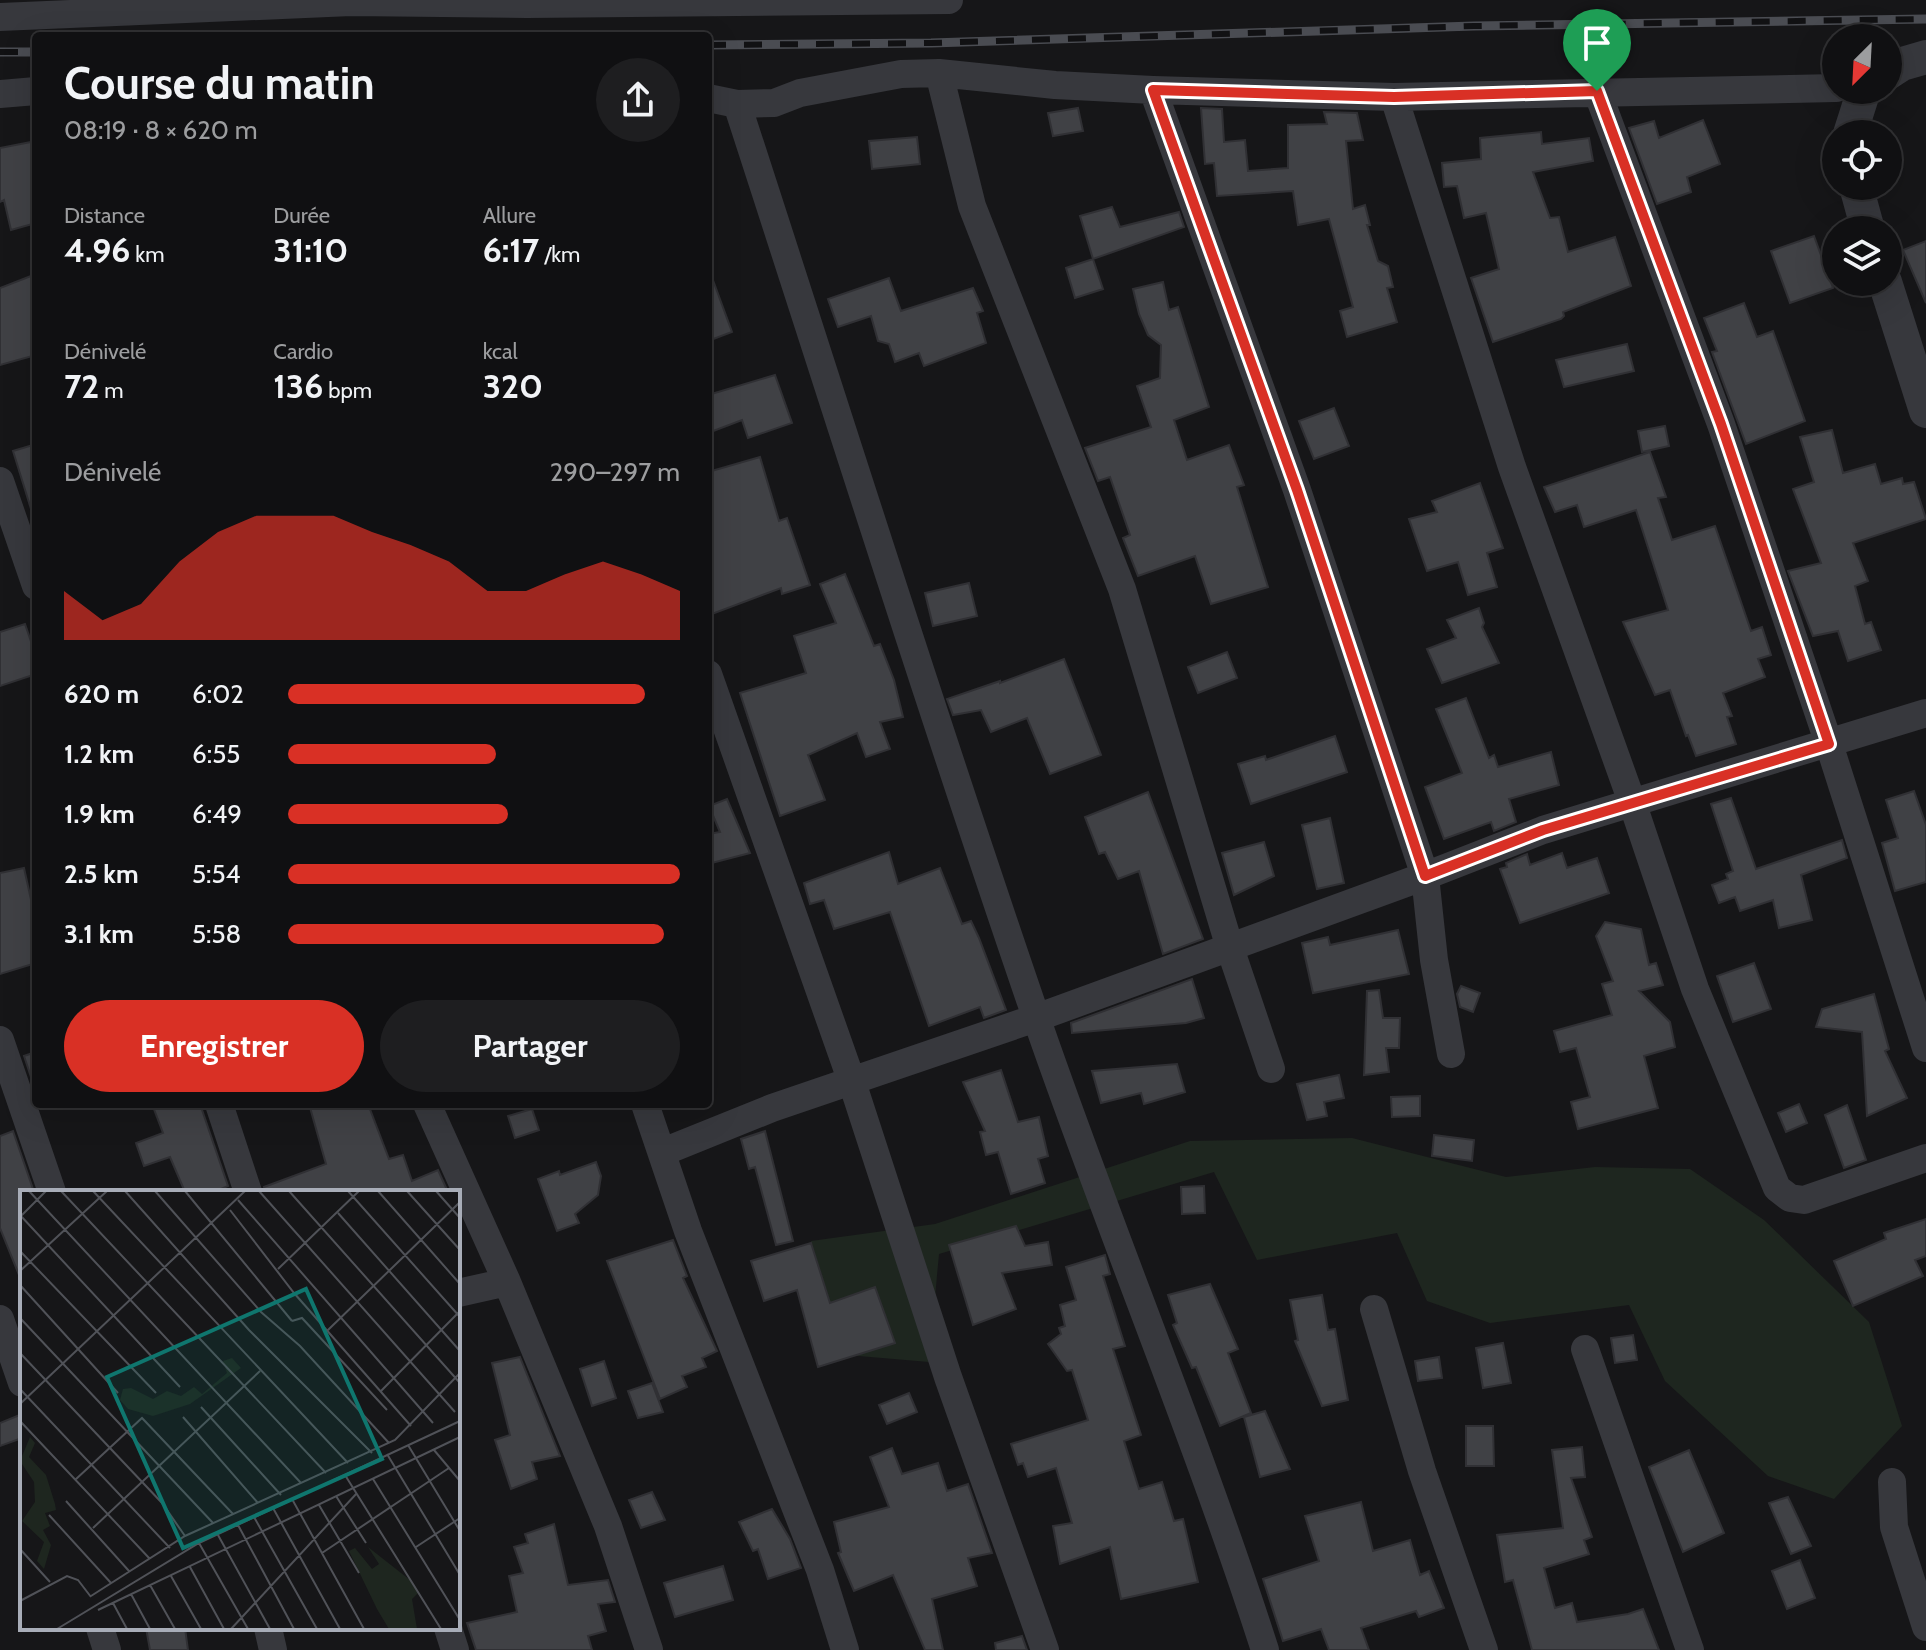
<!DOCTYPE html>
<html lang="fr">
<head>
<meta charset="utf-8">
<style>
  body { margin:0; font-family:Cabin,sans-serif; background:#1e1e20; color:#f1f3f6; height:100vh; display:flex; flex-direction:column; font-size:30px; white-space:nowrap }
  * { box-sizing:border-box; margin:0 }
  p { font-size:26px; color:#9c9d9f }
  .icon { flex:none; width:44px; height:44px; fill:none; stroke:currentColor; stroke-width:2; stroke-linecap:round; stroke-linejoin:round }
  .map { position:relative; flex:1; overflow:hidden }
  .panel { position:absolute; left:32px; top:32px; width:680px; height:1076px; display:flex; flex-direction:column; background:#101012; border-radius:8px; box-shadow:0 8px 32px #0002,0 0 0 2px #303032 }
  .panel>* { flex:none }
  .needle { width:52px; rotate:204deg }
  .buttons { position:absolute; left:1822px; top:24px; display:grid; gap:16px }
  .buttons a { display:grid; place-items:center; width:80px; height:80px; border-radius:50%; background:#101012; box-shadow:0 8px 32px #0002,0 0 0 2px #303032; font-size:40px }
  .pin { position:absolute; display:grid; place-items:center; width:68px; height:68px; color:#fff; margin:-82px -34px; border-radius:50% 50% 50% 0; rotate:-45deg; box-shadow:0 0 8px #0007 }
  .pin .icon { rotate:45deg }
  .round { display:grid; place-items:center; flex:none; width:84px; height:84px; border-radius:42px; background:#1e1e20 }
  .head { display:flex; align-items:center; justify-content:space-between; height:136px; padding:0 32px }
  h1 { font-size:44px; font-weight:700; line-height:60px }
  .metrics { display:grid; grid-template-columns:repeat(3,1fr); gap:12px; height:136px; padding:8px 32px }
  .metrics div { display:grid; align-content:center }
  .metrics b { font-size:34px; font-weight:700 }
  .metrics small { font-size:22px; font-weight:400 }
  .metrics p { font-size:22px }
  .chart { height:224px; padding:16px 32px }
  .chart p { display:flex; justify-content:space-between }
  .chart svg { width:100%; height:144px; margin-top:8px; fill:#d93025; opacity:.7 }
  .primary-button { display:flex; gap:16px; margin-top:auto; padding:16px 32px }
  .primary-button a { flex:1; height:92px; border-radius:48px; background:#d93025; color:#fff; font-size:32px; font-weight:700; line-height:92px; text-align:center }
  .primary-button a+a { background:#1e1e20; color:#f1f3f6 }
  ul { padding:0 32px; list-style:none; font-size:26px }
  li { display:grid; grid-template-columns:128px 96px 1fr; align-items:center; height:60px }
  li i { height:20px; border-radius:10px; background:#d93025 }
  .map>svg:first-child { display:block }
</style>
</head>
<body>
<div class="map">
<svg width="1926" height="1650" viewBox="0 0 1926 1650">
  <rect width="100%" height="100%" fill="#161618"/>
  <!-- green -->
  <path fill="#1e261f" d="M1352 1138 1506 1177 1595 1167 1690 1169 1764 1220 1869 1322 1902 1426 1834 1499 1768 1476 1665 1381 1629 1305 1490 1323 1427 1301 1397 1233 1257 1260 1214 1172 939 1254 929 1362 847 1355 811 1241 935 1224 1190 1141Z"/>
  <!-- building -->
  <path fill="#404145" stroke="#303034" stroke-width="2" d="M1078 108 1083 131 1053 136 1048 113Z
    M1201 108 1222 109 1224 142 1245 140 1248 171 1288 168V125L1327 124 1324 112 1357 113 1363 140 1346 141 1353 209 1365 205 1370 225H1367L1378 261 1388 266 1393 287 1387 288 1397 322 1347 337 1340 311 1353 307 1329 219 1298 225 1293 191 1217 196 1214 163 1205 164Z
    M1703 120 1720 164 1687 177 1691 192 1657 204 1629 128 1654 121 1659 138Z
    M1541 132 1542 144 1589 138 1593 161 1533 172 1550 218 1559 217 1568 252 1615 237 1631 286 1563 312 1564 316 1561 319 1493 342 1471 278 1499 269 1486 213 1464 218 1457 186 1444 187 1442 163 1481 159 1480 138Z
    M917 137 920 164 872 169 869 141Z
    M36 141V223L11 230 4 200 0 202V148Z
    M1112 207 1120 227 1179 212 1184 227 1093 259 1080 216Z
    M1814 236 1833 288 1790 303 1771 251Z
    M1926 241V303L1903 250Z
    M1093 259 1103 289 1075 298 1066 268Z
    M710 272 732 332 708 341V273Z
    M36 274V355L0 365V288Z
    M889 278 901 311 973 288 983 311 977 313 986 343 924 366 919 353 895 362 889 344 878 341 871 316 838 327 828 299Z
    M1163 282 1169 310 1178 307 1209 407 1174 420 1187 460 1229 445 1244 485 1237 487 1268 587 1211 604 1195 556 1138 576 1123 538 1130 535 1110 477 1098 481 1085 448 1151 427 1137 386 1160 378 1161 345 1148 335 1139 314 1133 289Z
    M1744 303 1757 337 1773 331 1805 421 1746 444 1712 352 1717 351 1704 318Z
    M1627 344 1634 371 1564 387 1556 360Z
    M775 375 792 423 748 438 742 420 708 433V395Z
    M1334 408 1349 446 1314 459 1299 421Z
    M1665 426 1669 446 1642 452 1638 431Z
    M1832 430 1843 473 1875 464 1881 484 1902 478 1903 484 1914 482 1926 519 1853 543 1868 581 1855 586 1865 624 1871 622 1881 650 1848 661 1838 631 1813 636 1788 571 1821 563 1793 489 1814 482 1800 437Z
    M36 444V508L31 509 13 451Z
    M1650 452 1666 497 1658 498 1672 540 1715 526 1751 631 1762 627 1771 655 1758 659 1765 677 1723 693 1732 716 1727 717 1736 744 1696 756 1688 735 1686 736 1670 690 1655 695 1623 622 1668 610 1636 510 1584 527 1577 505 1555 512 1544 487Z
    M760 457 779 521 787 518 810 585 782 594 781 588 712 614 708 602V472Z
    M1480 483 1503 548 1487 553 1497 587 1468 595 1458 562 1427 571 1409 519 1437 512 1432 501Z
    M845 574 874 646 880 644 894 680 903 717 880 722 890 749 866 757 857 733 808 755 825 800 780 816 740 693 806 673 794 636 836 623 820 584Z
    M969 583 977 616 933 626 925 593Z
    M1479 608 1484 623 1482 627 1499 663 1442 683 1427 649 1456 638 1447 620Z
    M25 624 36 656V674L0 686V632Z
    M1227 652 1237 678 1198 693 1188 667Z
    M1064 659 1101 755 1050 774 1027 718 991 732 981 710 953 715 947 699 1000 681V683Z
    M1466 698 1489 758 1494 755 1498 767 1551 752 1559 785 1509 799 1516 822 1494 831 1491 822 1444 839 1425 787 1462 773 1436 709Z
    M1335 736 1347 772 1251 804 1238 764 1265 756 1266 760Z
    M1914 791 1926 825V882L1895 891 1882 843 1898 838 1886 800Z
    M1148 792 1203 939 1163 954 1139 871 1118 879 1105 852 1099 854 1085 817Z
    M1731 798 1756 869 1842 840 1847 858 1801 875 1812 920 1779 928 1773 900 1740 911 1735 897 1719 903 1712 885 1728 879 1726 874 1733 871 1711 804Z
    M727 799 750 853 708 864V834L720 832 709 806Z
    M1330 818 1344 883 1317 889 1302 825Z
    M1264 842 1274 876 1234 895 1222 853Z
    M889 852 898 884 940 868 962 924 971 921 979 938 1006 1010 984 1018 980 1007 929 1026 890 912 834 929 824 900 810 904 804 883Z
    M1562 853 1567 868 1597 858 1609 893 1520 923 1500 869 1507 867 1506 863 1527 854 1530 865Z
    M24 868 36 922V963L0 974V873Z
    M1605 922 1641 929 1649 965 1656 963 1663 985 1639 991 1670 1022 1675 1047 1644 1056 1658 1108 1578 1129 1571 1102 1590 1097 1576 1048 1560 1052 1554 1031 1612 1015 1602 984 1613 981 1596 936Z
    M1398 930 1409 974 1313 993 1302 943 1328 937 1330 945Z
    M1754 963 1771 1009 1733 1022 1717 976Z
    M1192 979 1204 1018 1186 1023 1072 1033 1071 1023Z
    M1461 986 1480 993 1473 1012 1460 1007 1457 994Z
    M1379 990 1383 1018H1400L1399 1048H1386L1389 1072 1364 1075 1367 991Z
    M1874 994 1889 1049 1885 1051 1907 1098 1867 1116 1862 1032 1816 1027 1822 1009Z
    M36 1052V1082L33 1083 24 1056Z
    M1177 1064 1185 1092 1144 1104 1141 1093 1101 1103 1092 1071Z
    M1001 1070 1018 1122 1039 1117 1048 1156 1038 1159 1045 1183 1011 1194 998 1152 986 1155 980 1132 985 1131 963 1082Z
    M1339 1075 1344 1098 1324 1102 1327 1116 1307 1120 1297 1084Z
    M1420 1096V1116L1392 1117 1391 1097Z
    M152 1104H200L228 1186 214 1192H185L170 1157 144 1166 136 1143 163 1133Z
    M309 1104H368L389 1159 403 1155 412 1181 438 1170 448 1192H265L264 1187 326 1164Z
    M1799 1104 1807 1123 1786 1132 1778 1113Z
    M1847 1105 1866 1160 1844 1168 1825 1115Z
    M532 1109 539 1130 515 1138 508 1116Z
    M13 1131 33 1189 22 1192 21 1280 0 1228V1136Z
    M765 1131 793 1241 776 1245 755 1167 749 1169 741 1139Z
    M1434 1135 1474 1140 1472 1161 1432 1156Z
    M596 1162 601 1176 598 1195 575 1214 579 1223 557 1231 538 1179 559 1171 560 1175Z
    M1204 1186 1205 1213 1182 1214 1181 1187Z
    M1926 1219V1256L1915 1260 1923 1276 1853 1306 1834 1261 1886 1239 1884 1233Z
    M1016 1226 1025 1246 1048 1242 1052 1265 1002 1273 1016 1309 973 1325 949 1245Z
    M673 1240 687 1276 683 1278 717 1351 702 1358 706 1367 682 1376 687 1387 660 1399 607 1261Z
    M811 1243 830 1303 875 1287 895 1343 818 1367 797 1290 764 1301 751 1261Z
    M1105 1255 1110 1274 1103 1276 1125 1346 1113 1349 1141 1435 1124 1441 1139 1489 1162 1482 1174 1521 1183 1519 1198 1582 1121 1599 1110 1547 1060 1564 1053 1526 1072 1523 1056 1468 1028 1477 1023 1463 1018 1465 1011 1444 1088 1420 1072 1370 1067 1371 1048 1344 1061 1334 1059 1328 1065 1326 1060 1305 1076 1300 1066 1267Z
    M1210 1284 1238 1349 1228 1353 1251 1413 1220 1426 1196 1367 1192 1368 1173 1325 1177 1323 1168 1295Z
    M1322 1295 1328 1330 1335 1329 1348 1400 1322 1406 1295 1341 1298 1340 1290 1300Z
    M1633 1335 1637 1360 1615 1363 1611 1338Z
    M1503 1343 1511 1383 1483 1388 1476 1348Z
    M520 1357 560 1456 532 1462 537 1479 511 1489 495 1440 510 1435 492 1363Z
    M1439 1357 1442 1378 1418 1381 1415 1361Z
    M604 1361 616 1398 592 1406 580 1369Z
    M652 1383 663 1412 638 1418 628 1391Z
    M909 1393 917 1412 887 1424 879 1405Z
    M1265 1411 1290 1469 1260 1477 1244 1417Z
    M22 1414V1438L0 1446V1423Z
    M1466 1426H1493L1494 1466H1466Z
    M1582 1447 1585 1477 1571 1478 1592 1537 1584 1540 1589 1554 1544 1568 1555 1608 1572 1603 1577 1622 1628 1614 1643 1609 1659 1650H1532L1513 1580 1505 1582 1497 1535 1563 1528 1552 1450Z
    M892 1448 902 1474 938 1463 947 1491 968 1484 992 1553 968 1558 977 1586 932 1599 943 1650H925L893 1575 854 1591 838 1553 841 1552 834 1522 889 1507 870 1457Z
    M1689 1450 1724 1533 1683 1552 1649 1467Z
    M652 1492 665 1520 641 1528 629 1500Z
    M1788 1497 1811 1546 1791 1554 1769 1503Z
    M1361 1502 1373 1551 1410 1540 1420 1575 1429 1571 1444 1608 1419 1617 1416 1611 1361 1628 1369 1650H1329L1321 1629 1283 1641 1263 1579 1319 1561 1305 1516Z
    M772 1509 790 1539 801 1568 768 1579 758 1549 753 1551 739 1522Z
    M554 1524 568 1585 608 1580 615 1602 598 1604 606 1631 588 1636 592 1650H476L467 1623 517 1612 509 1576 523 1573 514 1547 528 1543 525 1534Z
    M1800 1560 1815 1598 1787 1609 1772 1571Z
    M723 1566 733 1600 675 1617 664 1583Z
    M146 1628H185L188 1650H150Z
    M1022 1636 1027 1650H996L995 1643Z"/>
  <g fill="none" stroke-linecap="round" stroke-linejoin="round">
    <!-- minor -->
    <path stroke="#37383d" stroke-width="28" d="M0 17 351 2 527 4 949 0
      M939 73 972 206 1122 589 1230 948 1271 1069
      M1153 90 1297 490 1425 876 1434 960 1451 1054
      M1597 91 1721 424 1829 744 1926 1048
      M0 94 36 91
      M1394 97 1512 467 1632 802 1695 989 1777 1188 1790 1198 1804 1200 1926 1158
      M708 98 737 104 774 103 800 93 901 74 939 73 1055 85 1153 90 1394 97 1836 88
      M737 104C836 408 932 714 1036 1017 1109 1229 1196 1436 1265 1650
      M0 481 36 586
      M708 674 852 1082 948 1377 1045 1650
      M0 1040 52 1192
      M219 1104 248 1192
      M427 1104 507 1282 608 1526 649 1650
      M645 1104 688 1231 820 1570 845 1650
      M663 1152 772 1108 1036 1018 1425 876 1543 830 1926 713
      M458 1293 507 1282
      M1374 1309 1422 1471 1484 1650
      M0 1319 22 1383
      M1585 1349 1690 1650
      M1892 1482 1894 1527 1926 1627
      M100 1628 107 1650
      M268 1628 273 1650
      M448 1628 455 1650"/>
    <!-- tertiary -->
    <path stroke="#37383d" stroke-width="34" d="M1888 73 1902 64 1926 57
      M1850 134 1864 90
      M1856 186 1868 230
      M1885 282 1926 411"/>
    <!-- rail casing -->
    <g stroke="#4a4c52" stroke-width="9">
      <path id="rail" d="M708 45 931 43 1474 26 1926 19
        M0 52H36"/>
    </g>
    <!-- rail -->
    <use href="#rail" stroke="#111113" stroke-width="6" stroke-dasharray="18" stroke-linecap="butt"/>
  </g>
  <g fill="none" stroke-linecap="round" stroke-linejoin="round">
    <!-- route casing -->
    <g stroke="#fff" stroke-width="16">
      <path id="route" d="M1153 90 1394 97 1597 91 1721 424 1829 744 1543 830 1425 876 1297 490Z"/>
    </g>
    <!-- route -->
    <use href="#route" stroke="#d93025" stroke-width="10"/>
  </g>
  <!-- overview -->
  <g transform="translate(20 1190)">
    <rect width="440" height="440" fill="#161618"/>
    <path d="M212 168 221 178 170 214 133 226 108 219 100 210 103 199 111 198 133 209 147 201 161 206 174 197 182 204 207 183 203 171ZM10 247 15 253 9 267 26 285 35 314 36 320 25 323 30 336 23 340 31 355 24 379 17 371 24 352 2 331 15 312 14 292 0 271ZM348 357 390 390 398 403 392 409 397 439H369L357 419 329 361 335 358 352 379 359 374Z" fill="#1e261f"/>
    <path fill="none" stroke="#505258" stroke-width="2" d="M9 1 281 293M41 1 306 283M73 1 328 273M105 1 229 140 352 263M135 1 241 122 280 156 369 253M165 1 272 131M239 1 435 222M269 1 440 193M328 1 440 127M358 1 440 94M387 1 440 60M416 1 440 28M218 10 413 233M210 20 274 103 391 236M318 23 440 161M0 25 160 197M1 26 26 1M0 61 136 203M258 79 339 1M0 81 87 1M0 95 98 203M0 128 193 333M272 131 282 128 367 220M308 140 440 12M0 163 142 313 165 346M0 199 150 358M361 201 440 121M0 214 225 1M181 217 261 305M163 227 238 313M0 231 130 369M388 255 440 341M414 260 440 291M367 264 440 385M325 285 421 439M353 289 440 430M55 290 122 228 213 324M316 306 346 353M272 309 344 439M46 311 109 381M299 315 339 383M253 318 320 439M29 325 91 393M234 327 297 439M218 335 274 439M73 338 240 181M198 345 250 439M179 353 228 439M396 357 440 328M0 359 30 392M302 363 429 278M170 377 204 439M151 386 181 439M130 395 155 439M111 404 130 439M71 406 165 346 375 250 440 183M0 411 47 386 58 390 71 407M93 413 107 439M78 420 440 247M37 439 179 353 440 231M211 439 337 303"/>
    <path fill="#0f766e" fill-opacity="0.15" stroke="#0f766e" stroke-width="4" d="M286 99 362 269 163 358 87 187Z"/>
    <rect width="440" height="440" fill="none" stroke="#a8adb8" stroke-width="4"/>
  </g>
</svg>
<div class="buttons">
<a><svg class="needle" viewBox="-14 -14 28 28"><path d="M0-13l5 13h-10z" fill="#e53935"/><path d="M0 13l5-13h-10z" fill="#9c9d9f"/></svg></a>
<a><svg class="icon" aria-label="locate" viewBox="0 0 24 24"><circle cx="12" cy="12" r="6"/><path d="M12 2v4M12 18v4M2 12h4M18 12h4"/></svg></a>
<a><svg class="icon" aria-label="layers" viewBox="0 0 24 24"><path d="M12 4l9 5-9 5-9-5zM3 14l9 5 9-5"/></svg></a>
</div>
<div class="pin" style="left:1597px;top:91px;background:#1e9e55"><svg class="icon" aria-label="arrive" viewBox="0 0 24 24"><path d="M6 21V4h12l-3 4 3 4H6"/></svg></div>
<section class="panel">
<div class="head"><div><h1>Course du matin</h1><p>08:19 · 8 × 620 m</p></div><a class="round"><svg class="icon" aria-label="share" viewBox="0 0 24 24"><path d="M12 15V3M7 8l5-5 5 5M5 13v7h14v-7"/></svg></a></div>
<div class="metrics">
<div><p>Distance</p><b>4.96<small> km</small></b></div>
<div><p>Durée</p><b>31:10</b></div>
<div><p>Allure</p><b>6:17<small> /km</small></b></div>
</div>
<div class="metrics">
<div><p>Dénivelé</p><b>72<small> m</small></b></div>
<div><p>Cardio</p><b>136<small> bpm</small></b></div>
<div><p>kcal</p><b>320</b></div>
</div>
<div class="chart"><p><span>Dénivelé</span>290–297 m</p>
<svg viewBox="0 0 160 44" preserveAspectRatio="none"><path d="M0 44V29L10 38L20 33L30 20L40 11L50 6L60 6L70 6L80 11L90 15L100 20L110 29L120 29L130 24L140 20L150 24L160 29V44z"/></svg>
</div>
<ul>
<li><b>620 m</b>6:02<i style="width:91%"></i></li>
<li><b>1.2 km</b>6:55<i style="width:53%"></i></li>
<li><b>1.9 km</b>6:49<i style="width:56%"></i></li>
<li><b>2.5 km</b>5:54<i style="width:100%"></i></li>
<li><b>3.1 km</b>5:58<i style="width:96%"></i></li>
</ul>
<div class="primary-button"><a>Enregistrer</a><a>Partager</a></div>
</section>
</div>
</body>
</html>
